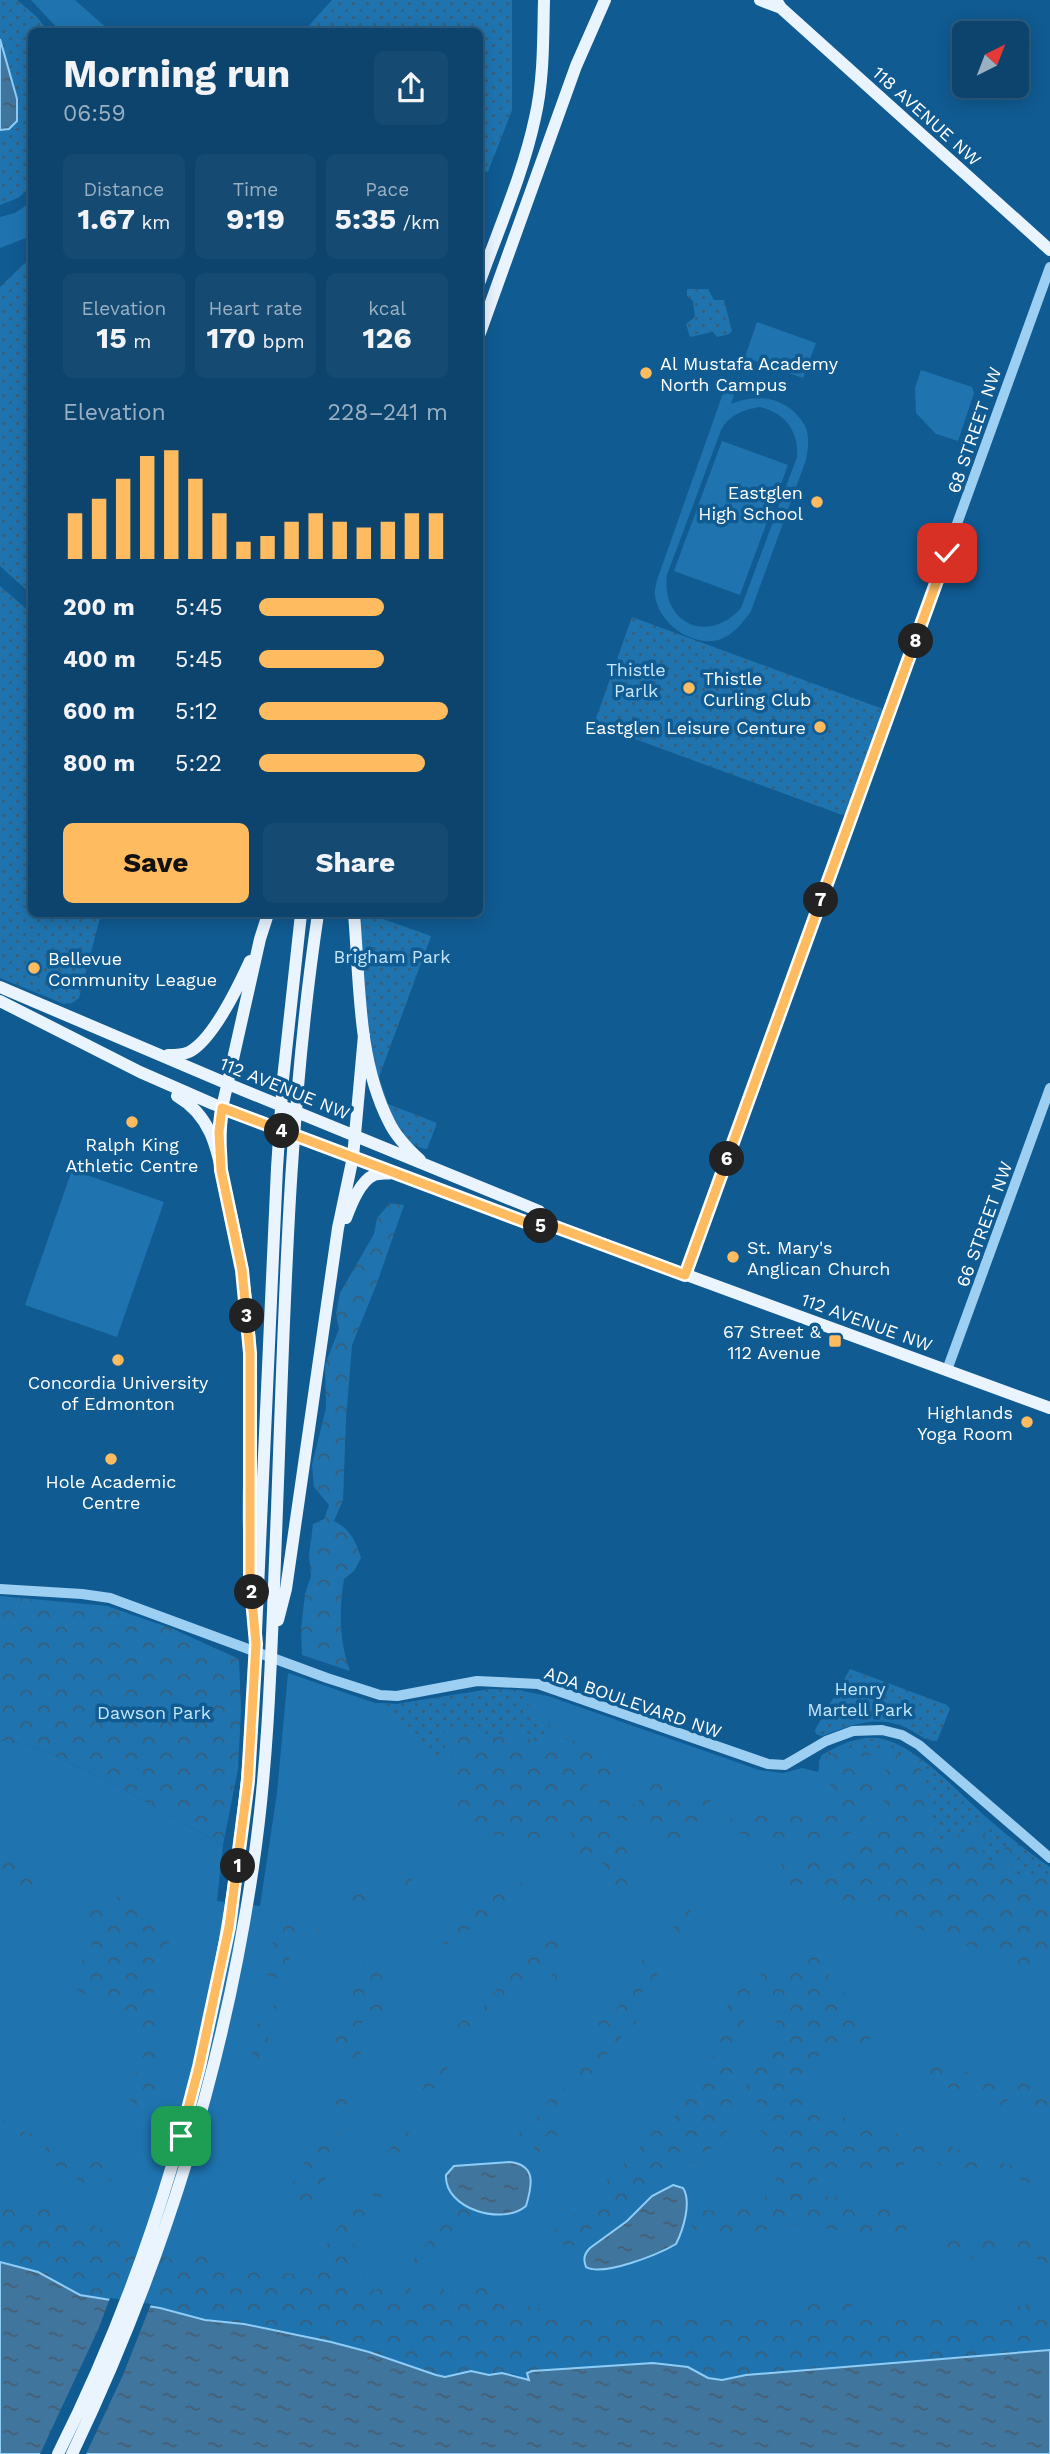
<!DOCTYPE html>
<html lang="en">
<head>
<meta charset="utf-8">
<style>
  body { margin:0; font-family:"Work Sans",sans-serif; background:#154b73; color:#f1f3f6; height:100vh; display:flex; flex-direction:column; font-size:26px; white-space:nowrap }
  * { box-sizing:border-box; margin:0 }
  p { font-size:23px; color:#9ab0c2 }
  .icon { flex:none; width:38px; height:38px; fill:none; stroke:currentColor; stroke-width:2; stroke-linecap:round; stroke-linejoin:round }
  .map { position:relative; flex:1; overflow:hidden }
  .drawer { position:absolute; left:28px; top:28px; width:455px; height:889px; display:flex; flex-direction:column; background:#0c446e; border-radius:10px; box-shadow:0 4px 18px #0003,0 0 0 2px #2c5c81 }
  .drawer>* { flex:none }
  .needle { width:46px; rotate:42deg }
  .controls { position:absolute; left:952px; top:21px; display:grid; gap:14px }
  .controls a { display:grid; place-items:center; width:77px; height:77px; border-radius:10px; background:#0c446e; box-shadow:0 4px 18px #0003,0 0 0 2px #2c5c81; font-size:35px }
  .pin { position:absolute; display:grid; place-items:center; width:60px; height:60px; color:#fff; margin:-30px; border-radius:14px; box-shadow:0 4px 10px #0006 }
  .km { position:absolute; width:35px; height:35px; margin:-18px; border-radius:50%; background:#222; color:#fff; font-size:19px; line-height:35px; text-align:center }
  .round { display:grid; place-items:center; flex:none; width:74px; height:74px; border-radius:10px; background:#154b73 }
  .head { display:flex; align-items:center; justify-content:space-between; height:119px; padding:0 35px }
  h1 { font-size:38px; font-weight:700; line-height:52px }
  .stats { display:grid; grid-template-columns:repeat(3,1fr); gap:10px; height:119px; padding:7px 35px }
  .stats div { display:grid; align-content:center; border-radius:10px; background:#154b73; text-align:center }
  .stats b { font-size:30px; font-weight:700 }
  .stats small { font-size:19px; font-weight:400 }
  .stats p { font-size:19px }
  .chart { height:196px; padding:14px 35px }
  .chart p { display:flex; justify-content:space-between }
  .chart svg { width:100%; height:126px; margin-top:7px; stroke:#ffbb5f; stroke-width:6 }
  .action { display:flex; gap:14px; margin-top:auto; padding:14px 35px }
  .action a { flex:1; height:80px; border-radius:10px; background:#ffbb5f; color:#111; font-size:28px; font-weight:700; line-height:80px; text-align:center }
  .action a+a { background:#154b73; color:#f1f3f6 }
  ul { padding:0 35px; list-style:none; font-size:23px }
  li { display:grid; grid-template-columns:112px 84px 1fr; align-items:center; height:52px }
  li i { height:18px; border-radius:9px; background:#ffbb5f }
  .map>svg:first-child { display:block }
</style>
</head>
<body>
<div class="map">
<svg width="1050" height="2454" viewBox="0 0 1050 2454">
  <defs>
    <pattern id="forest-crowns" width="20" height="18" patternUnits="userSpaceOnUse" patternTransform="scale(1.75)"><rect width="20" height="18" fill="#1f74b0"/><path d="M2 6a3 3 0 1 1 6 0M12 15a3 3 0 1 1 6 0" fill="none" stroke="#385e79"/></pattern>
    <pattern id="park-dots" width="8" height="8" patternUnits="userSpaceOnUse" patternTransform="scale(1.75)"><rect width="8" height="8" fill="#1f74b0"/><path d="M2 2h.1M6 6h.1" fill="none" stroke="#385e79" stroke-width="1.8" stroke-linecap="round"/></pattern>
    <pattern id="water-ripples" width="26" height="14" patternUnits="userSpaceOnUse" patternTransform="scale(1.75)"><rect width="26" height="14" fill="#40759e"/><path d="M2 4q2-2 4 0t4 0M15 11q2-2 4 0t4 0" fill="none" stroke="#475e71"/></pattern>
  </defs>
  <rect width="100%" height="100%" fill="#105b92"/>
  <!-- green -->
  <path fill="#1f74b0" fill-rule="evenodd" d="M31 0H75L110 31H60Z
    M31 202V236L0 248V217L15 213Z
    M757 322 816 343 803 378 745 357Z
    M921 370 972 387 974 393 958 441 936 434 916 413 915 388Z
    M727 382 737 385 731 404C758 392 790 398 805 426 810 436 808 449 806 460L751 611C742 624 729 640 712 641 687 643 659 622 655 596 654 592 656 585 657 580ZM760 407C785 413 799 431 797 457L741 608C708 645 661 624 667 575L721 430C730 414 743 410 760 407Z
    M722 441 788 465 740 595 674 571Z
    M72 1170 164 1202 117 1337 25 1305Z
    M288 1673 375 1703 397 1704 491 1689 518 1690 548 1696 759 1770 783 1773 802 1768 818 1772 822 1755C839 1745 858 1736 878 1738 914 1742 962 1797 990 1821 1009 1837 1029 1853 1050 1867V2350L874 2365 688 2367 654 2363 532 2371H472L445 2377 369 2352 244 2324 205 2320 160 2308 79 2295 37 2272 0 2262V1740L36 1747 103 1778 223 1845 217 1901 260 1906 277 1793Z"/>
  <!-- forest -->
  <path fill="url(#forest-crowns)" d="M390 1203 404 1205 377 1283 352 1345 346 1419 343 1500 334 1521C350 1529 356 1541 361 1558L354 1571 344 1579C339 1610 339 1641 350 1671L302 1655 301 1629 305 1594 311 1576 309 1555 313 1524 324 1519 329 1505 314 1487 312 1465 326 1408 325 1365 339 1329 336 1314 340 1293 374 1234 377 1218Z
    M0 1596 107 1606 173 1629 239 1659 241 1709 238 1769 223 1845 103 1778 36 1747 0 1740Z
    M513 1730C519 1732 523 1737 528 1738 535 1739 544 1736 550 1737 576 1742 596 1810 606 1831L612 1839 630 1840 633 1846C628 1858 625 1865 632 1876L627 1895 620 1897C608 1889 604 1881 606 1867L598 1858 579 1859 565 1855 559 1857 571 1840 570 1831 561 1823C553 1827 528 1847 524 1847 520 1847 516 1846 512 1846L510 1838 508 1837 452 1827V1816L447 1813 444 1805 455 1787 449 1771 452 1756 445 1750 444 1731 479 1732 486 1739Z
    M564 1738C582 1741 596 1753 613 1761L611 1775 606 1776 587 1772Z
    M875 1747 901 1755 921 1767 928 1793 930 1823 939 1835 948 1839C958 1836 972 1828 978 1819H983L987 1830 982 1844 977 1846 991 1860 1003 1857 1005 1847 1016 1846 1015 1853 1036 1876 1050 1875V1975L849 1903 836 1896 830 1884 812 1887 794 1896 784 1886 777 1874 785 1857C797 1858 810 1860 823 1858 888 1851 917 1728 847 1761V1767C855 1768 866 1767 872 1773 890 1788 862 1828 846 1835 824 1846 756 1845 736 1831 733 1829 732 1825 729 1822L736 1811 814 1818 831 1811 840 1797 819 1772V1761L829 1755Z
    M643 1774 660 1782 666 1792H673L678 1798 679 1789 711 1800C709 1818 695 1824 686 1838 683 1844 684 1849 680 1855L660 1844 663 1834 611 1816 602 1809 593 1789 601 1791 605 1795 623 1797 633 1805 639 1801 631 1794 629 1786Z
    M0 1845 9 1852 13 1850 21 1856 23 1864 20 1868 22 1872C34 1870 51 1875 50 1889L25 1904 15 1895 0 1889Z
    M463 1869 473 1872 475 1879C469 1887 464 1889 455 1887L452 1879Z
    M412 1877 413 1896 406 1900 401 1899 394 1889 393 1883 396 1880Z
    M527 1881 533 1884 534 1893 521 1901 497 1908 480 1925 466 1930 463 1936 443 1946 444 1936 455 1917 467 1906 505 1887Z
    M370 1888H376L380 1892 382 1902 378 1906 355 1908 349 1906 348 1897C355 1891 363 1893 370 1888Z
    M120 1894 131 1896C140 1907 169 1929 169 1941 169 1949 164 1955 162 1962 158 1974 163 1982 153 1992L156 2010 160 2018 155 2026 147 2027 137 2033 122 2015 111 2013 72 1986 71 1974 91 1949 93 1942 88 1931 80 1922 81 1913 89 1902 114 1900Z
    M698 1895 701 1898 697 1906H692L685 1930 678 1935 677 1943 673 1945 668 1939 679 1916 680 1905 688 1898Z
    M291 1914V1919L299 1923 314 1920C319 1925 320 1931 317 1937L303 1941 297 1936C292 1951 289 1970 274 1979 278 1997 278 2010 271 2027L265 2029 264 2033 269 2037 263 2056H260L253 2072 244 2082V2078C256 2059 248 2034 262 2016L268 2017 274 2008C270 1973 258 1966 279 1933L272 1920 274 1916Z
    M567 1931H574L578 1937V1946L572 1952 558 1954 557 1965 562 1967 559 1983 553 1981 552 1974 554 1967 545 1965 544 1973 534 1976 535 1983 523 1990 517 1998C501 1998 494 2004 488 2020L470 2026 455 2057 427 2099 422 2090 425 2083 432 2076C432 2058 446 2049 457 2036L458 2025 469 2013 483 2009 506 1976 525 1959 526 1951 533 1949 538 1952 546 1941Z
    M652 1950 660 1952C666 1963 659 1978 647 1983L644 1978H641C644 1988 644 1995 638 2004L639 2019C634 2026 628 2030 622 2036 614 2044 609 2056 598 2062L599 2067 603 2069C603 2085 593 2090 581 2099L578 2093 581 2081 576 2080C576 2071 582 2064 580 2054L592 2045 599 2027C595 2012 606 2014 616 2010 629 1993 633 1964 652 1950Z
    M812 1956 822 1961 826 1972 843 1991 869 2035 872 2046 871 2053 865 2058 843 2045C812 2059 810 2055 807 2091L820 2105 858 2124 886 2128 916 2146 922 2147 934 2142 942 2143 982 2160 1012 2165 1024 2174 1029 2173 1032 2167 1036 2171 1045 2169 1050 2173V2182L1031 2184 1019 2180 1002 2181 985 2172 976 2175H959L935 2162 918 2157 899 2167 872 2173 847 2169 828 2171 821 2174 814 2184 826 2196 866 2200 903 2216 909 2220 912 2227C904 2235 861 2234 848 2232 836 2231 824 2226 811 2225 777 2224 721 2246 692 2228L691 2211 694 2209 736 2213 742 2210 743 2199 764 2203 768 2187 775 2185 778 2166 758 2155 756 2148 768 2137 758 2129 755 2124 758 2091 751 2090 745 2093C748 2073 750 2064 770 2055 774 2040 779 2019 773 2004L755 2002C738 2021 738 2050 735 2075 734 2082 730 2090 728 2096 747 2129 712 2141 698 2164 685 2161 679 2165 666 2164L658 2179 645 2189 634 2204 602 2229H589L574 2246 557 2245 551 2238 556 2229 575 2233 576 2229 571 2227 569 2219C579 2208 592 2211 602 2202 596 2182 622 2167 634 2154 641 2147 647 2138 655 2130 663 2123 674 2117 683 2111L685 2097 711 2067 716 2046 712 2039 728 2024 723 2011 727 2008 728 1989 747 1984 753 1985C760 1979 760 1973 766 1966L790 1965 801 1959Z
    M365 1962 377 1963 384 1967C385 1977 382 1990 377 1998L373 1997V2001L384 2003 387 2009 379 2024 363 2022 359 2024 358 2030 363 2049 359 2058 348 2061 336 2055C335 2043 333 2034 345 2028 350 2007 346 1975 365 1962Z
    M149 2041C153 2045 158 2049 160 2055 163 2067 155 2099 149 2110L136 2112 130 2104V2094L137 2086 136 2073 141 2066 138 2049 141 2042Z
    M921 2060 939 2062 961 2073 973 2070 980 2078H985L991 2073H994L998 2081 1018 2079 1050 2092V2106L1041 2111C1033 2100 1022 2102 1011 2097L1003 2106 996 2108 990 2103 998 2101 999 2097 972 2091 966 2095 959 2089 948 2088 945 2084 931 2080 922 2067 915 2068V2064Z
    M340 2072 356 2074 357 2078 346 2106V2116L338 2128 326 2178 313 2206H293L291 2186 303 2167 309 2140 317 2134 325 2123 331 2122C322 2105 331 2103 334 2089 335 2081 334 2078 340 2072Z
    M563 2084 567 2101 553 2108 549 2122 515 2154 507 2155 505 2144 537 2118 556 2089Z
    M410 2115 418 2118 417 2123 408 2133C421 2156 400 2164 388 2179H383L388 2187 387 2198 373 2196 368 2183 381 2171C382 2157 396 2145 398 2131L409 2123Z
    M0 2117 22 2131 35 2135 37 2145 26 2148 24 2143 13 2140 9 2136 2 2138 0 2135Z
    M557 2124 560 2128C554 2143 547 2156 532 2163L527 2156C533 2147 537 2144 544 2137 550 2132 548 2128 557 2124Z
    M52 2141 65 2155 73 2154C84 2164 98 2160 111 2163L112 2178 109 2182 100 2179 90 2185C76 2181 67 2171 55 2166L45 2147Z
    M0 2195 73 2217 178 2262 187 2251 202 2254 231 2269 252 2263 259 2271 308 2275 347 2212 358 2206H364L369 2212V2218L355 2240 352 2265 348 2270 335 2278 338 2288 343 2282 366 2277 370 2279 372 2290 394 2287 407 2274 417 2252 431 2239 440 2225 453 2212 461 2208 473 2212 477 2219 448 2247 438 2252 411 2281V2296L431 2292 440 2286 448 2293H468L486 2286 504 2283 509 2292 510 2304 534 2308 637 2313 793 2315 813 2304 848 2301 853 2302V2306L846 2308V2311L856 2317H882L899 2320C906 2319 910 2313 917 2313L920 2316C930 2311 940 2320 956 2312L964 2316C978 2307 992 2308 1007 2311L1015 2305 1023 2307 1031 2301 1035 2304 1050 2302V2350L746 2375 722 2379 708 2378 688 2367 653 2363 532 2371 527 2373 529 2380 514 2374 502 2373 490 2375 472 2371 445 2377 436 2375 369 2352 331 2342 244 2324 205 2320 160 2308 80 2295 38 2272 0 2262Z
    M993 2232H998L1000 2238 1011 2241 1023 2239 1050 2244V2267L1022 2250 1015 2253 1006 2251 998 2255 989 2256 982 2249 973 2258 964 2256 961 2259 951 2258 946 2255 945 2245 949 2238 964 2232 969 2236H984Z"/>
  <!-- park -->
  <path fill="url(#park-dots)" d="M0 0H17L37 17 48 31 32 32 31 187 18 198 0 205Z
    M332 0H512V110L488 172 480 169V32L304 31Z
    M31 257V594L0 566V287Z
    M687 289H708L714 300H724L732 331 729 334 717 337 713 332 690 337 686 324 695 317 693 301 687 296Z
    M0 586 31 613 32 914H101L79 998 72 1003 64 1004 0 978Z
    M632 617 883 709 845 816 594 724Z
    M359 914H369L431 936 379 1077 388 1104 437 1123 427 1149C366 1142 364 962 359 914Z
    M850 1669 947 1705 950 1709 937 1741C926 1742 917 1733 907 1728 877 1714 851 1725 822 1736L816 1734 815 1730Z
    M491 1689 522 1690 534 1717 550 1726 568 1751 555 1740 547 1737 542 1744H538C530 1741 524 1733 517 1731 501 1725 499 1750 479 1732L444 1731 445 1750 452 1755 438 1759 413 1742 390 1716 375 1703 397 1704Z
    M878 1738C920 1748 954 1789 986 1817 1006 1835 1028 1852 1050 1867V1875L1015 1877 1011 1860 1016 1847H1005L1003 1857 986 1863 981 1859 980 1855 985 1853 977 1846 982 1844 987 1830 983 1819H978L969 1830 943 1842 930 1823 928 1793 921 1767C888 1747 853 1739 819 1761L822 1755 851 1741Z"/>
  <!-- water -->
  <path fill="url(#water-ripples)" stroke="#8ecdf7" stroke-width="2" d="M0 39 17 99V121L9 129 0 130Z
    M510 2162C537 2165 532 2186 526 2206 503 2226 444 2209 446 2175L454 2166Z
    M673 2185 683 2188C692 2202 683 2230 676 2244 659 2254 603 2277 586 2267 583 2259 584 2254 590 2248L627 2221 652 2196Z
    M0 2262 38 2272 80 2295 160 2308 205 2320 244 2324 331 2342 369 2352 436 2375 445 2377 471 2371 489 2375 502 2373 529 2380 527 2373 532 2371 653 2363 688 2367 708 2378 722 2380 746 2375 1050 2350V2454H0Z"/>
  <!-- pier -->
  <path fill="#105b92" d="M110 2298 151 2304 123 2375 86 2454H40L98 2330Z"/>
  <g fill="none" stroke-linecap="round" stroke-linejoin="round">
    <!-- minor -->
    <path stroke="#9dcff3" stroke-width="10" d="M685 1275 1050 267
      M947 1370 1050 1088
      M0 1589 82 1594 110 1598 327 1678 380 1695 397 1696 477 1681 538 1684 768 1764 785 1765 826 1741 853 1731 882 1730 902 1735 919 1745 1050 1858"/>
    <!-- major -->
    <path stroke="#e9f4ff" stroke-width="12" d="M760 0 781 8
      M776 0 781 8 1050 250
      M480 281C499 228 523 174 535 118 544 79 543 39 544 0
      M480 333 576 66 605 0
      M354 914C360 982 357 1059 389 1122 396 1137 408 1149 420 1160
      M0 987 228 1084 539 1211 553 1226
      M0 1001 140 1072 213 1104 536 1226H553L1050 1408
      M168 1055C175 1055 183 1055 189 1052 213 1040 239 985 250 961
      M177 1096C215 1118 218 1156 227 1196 239 1248 249 1301 250 1354 252 1434 245 1515 252 1594
      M220 1149 222 1108 260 939 268 914
      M346 1218C351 1205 360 1181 374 1175 379 1173 386 1174 391 1173
      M278 1620 286 1589 338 1228 353 1157 364 1035
      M58 2454C173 2225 233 1975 252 1721L277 1168 283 1079 301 914
      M72 2454C161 2268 223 2072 253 1867 268 1766 271 1662 275 1560 284 1344 286 1127 318 914"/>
  </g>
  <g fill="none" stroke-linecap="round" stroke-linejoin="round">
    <!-- route casing -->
    <g stroke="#fff" stroke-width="14">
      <path id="route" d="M181 2136 199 2067 229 1927 248 1781 256 1644 250 1577V1353L242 1270 221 1170 219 1132 222 1108 536 1226H553L685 1275 947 553"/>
    </g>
    <!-- route -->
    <use href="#route" stroke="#ffbb5f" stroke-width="9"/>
  </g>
  <!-- markers -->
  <g fill="#ffbb5f" stroke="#105b92" stroke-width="2.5">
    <circle cx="646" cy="373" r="7"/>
    <circle cx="817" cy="502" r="7"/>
    <circle cx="689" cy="688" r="7"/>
    <circle cx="820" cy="727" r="7"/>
    <circle cx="34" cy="968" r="7"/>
    <circle cx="132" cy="1122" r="7"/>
    <circle cx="733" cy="1257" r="7"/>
    <rect x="828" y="1334" width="14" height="14" rx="3.5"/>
    <circle cx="118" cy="1360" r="7"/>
    <circle cx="1027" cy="1422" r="7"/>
    <circle cx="111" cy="1459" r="7"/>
  </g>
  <g text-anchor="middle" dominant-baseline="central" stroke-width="7" stroke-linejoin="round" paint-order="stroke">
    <!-- street labels -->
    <g font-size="18" fill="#fff" stroke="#105b92">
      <text transform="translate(927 116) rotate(42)">118 AVENUE NW</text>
      <text transform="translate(974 430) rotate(-71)">68 STREET NW</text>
      <text transform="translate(285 1088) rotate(22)">112 AVENUE NW</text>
      <text transform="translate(984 1224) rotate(-70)">66 STREET NW</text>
      <text transform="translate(867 1322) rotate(20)">112 AVENUE NW</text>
      <text transform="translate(633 1702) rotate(19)">ADA BOULEVARD NW</text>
    </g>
    <!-- poi labels -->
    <g font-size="18" fill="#fff" stroke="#105b92" text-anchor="start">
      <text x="660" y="363">Al Mustafa Academy<tspan x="660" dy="21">North Campus</tspan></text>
      <text x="803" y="492" text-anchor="end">Eastglen<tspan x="803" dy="21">High School</tspan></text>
      <text x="703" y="678">Thistle<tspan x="703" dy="21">Curling Club</tspan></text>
      <text x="806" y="727" text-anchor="end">Eastglen Leisure Centure</text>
      <text x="48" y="958">Bellevue<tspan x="48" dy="21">Community League</tspan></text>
      <text x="132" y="1144" text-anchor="middle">Ralph King<tspan x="132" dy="21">Athletic Centre</tspan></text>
      <text x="747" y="1247">St. Mary's<tspan x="747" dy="21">Anglican Church</tspan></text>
      <text x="821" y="1331" text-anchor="end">67 Street &amp;<tspan x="821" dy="21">112 Avenue</tspan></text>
      <text x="118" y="1382" text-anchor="middle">Concordia University<tspan x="118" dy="21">of Edmonton</tspan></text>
      <text x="1013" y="1412" text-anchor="end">Highlands<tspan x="1013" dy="21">Yoga Room</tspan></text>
      <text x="111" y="1481" text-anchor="middle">Hole Academic<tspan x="111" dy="21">Centre</tspan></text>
    </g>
    <!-- park labels -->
    <g font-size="18" fill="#c4e6fe" stroke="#105b92">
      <text x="636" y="669">Thistle<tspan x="636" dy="21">Parlk</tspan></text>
      <text x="392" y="956">Brigham Park</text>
      <text x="860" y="1688">Henry<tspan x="860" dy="21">Martell Park</tspan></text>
      <text x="154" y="1712">Dawson Park</text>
    </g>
  </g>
</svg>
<div class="controls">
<a><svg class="needle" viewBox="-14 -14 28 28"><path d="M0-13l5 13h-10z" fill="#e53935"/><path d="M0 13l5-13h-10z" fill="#9ab0c2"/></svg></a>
</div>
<div class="pin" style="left:181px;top:2136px;background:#1e9e55"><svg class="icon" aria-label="arrive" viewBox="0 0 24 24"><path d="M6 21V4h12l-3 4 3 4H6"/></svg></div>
<div class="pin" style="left:947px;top:553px;background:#d93025"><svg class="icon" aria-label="check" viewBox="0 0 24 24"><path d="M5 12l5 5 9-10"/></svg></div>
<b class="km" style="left:238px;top:1866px">1</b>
<b class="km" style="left:252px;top:1592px">2</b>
<b class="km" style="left:247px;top:1316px">3</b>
<b class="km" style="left:282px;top:1131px">4</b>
<b class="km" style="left:541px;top:1226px">5</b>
<b class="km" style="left:727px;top:1159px">6</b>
<b class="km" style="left:821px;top:900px">7</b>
<b class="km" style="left:916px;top:641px">8</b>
<section class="drawer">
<div class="head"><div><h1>Morning run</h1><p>06:59</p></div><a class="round"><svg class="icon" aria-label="share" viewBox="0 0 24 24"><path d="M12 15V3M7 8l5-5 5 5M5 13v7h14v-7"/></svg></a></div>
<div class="stats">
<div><p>Distance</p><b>1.67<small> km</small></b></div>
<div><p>Time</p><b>9:19</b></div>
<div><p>Pace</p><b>5:35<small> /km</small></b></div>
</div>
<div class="stats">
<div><p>Elevation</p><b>15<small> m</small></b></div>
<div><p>Heart rate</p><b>170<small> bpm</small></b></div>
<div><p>kcal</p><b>126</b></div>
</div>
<div class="chart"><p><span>Elevation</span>228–241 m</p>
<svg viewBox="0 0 160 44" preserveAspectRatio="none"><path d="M5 44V28M15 44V23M25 44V16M35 44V8M45 44V6M55 44V16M65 44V28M75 44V38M85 44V36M95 44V31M105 44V28M115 44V31M125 44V33M135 44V31M145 44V28M155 44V28"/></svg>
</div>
<ul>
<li><b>200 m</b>5:45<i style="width:66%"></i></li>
<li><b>400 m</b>5:45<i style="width:66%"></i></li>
<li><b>600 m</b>5:12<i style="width:100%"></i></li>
<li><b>800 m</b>5:22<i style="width:88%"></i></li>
</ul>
<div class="action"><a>Save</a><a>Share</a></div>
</section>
</div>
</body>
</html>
